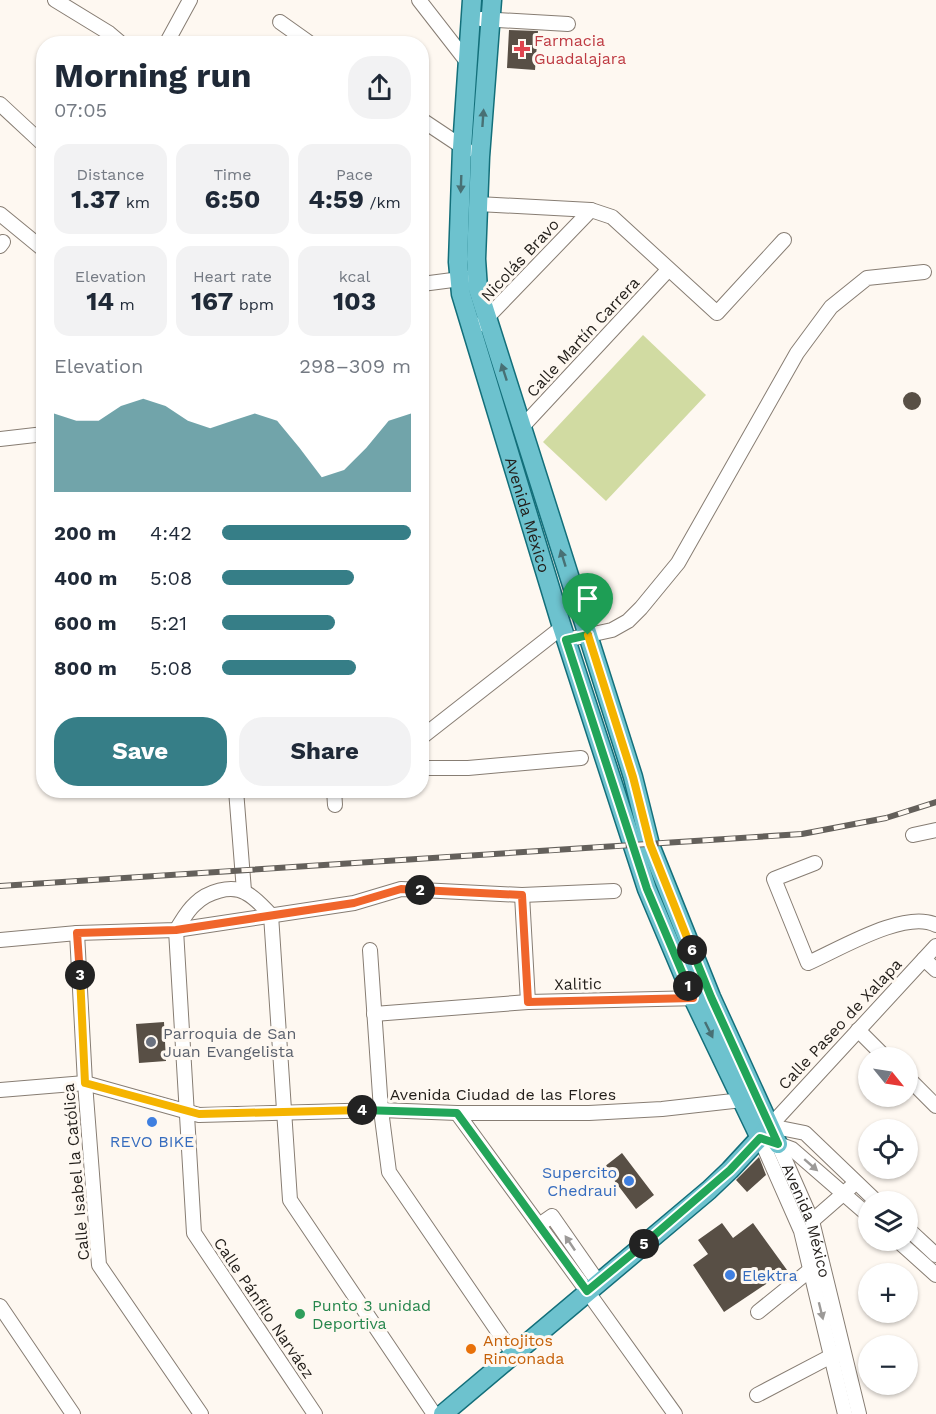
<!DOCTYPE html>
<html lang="en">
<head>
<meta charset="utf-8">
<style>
  body { margin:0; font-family:"Work Sans",sans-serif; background:#f2f2f3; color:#1f2937; height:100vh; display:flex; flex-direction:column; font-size:22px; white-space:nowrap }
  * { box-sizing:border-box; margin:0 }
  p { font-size:20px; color:#747a83 }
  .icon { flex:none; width:33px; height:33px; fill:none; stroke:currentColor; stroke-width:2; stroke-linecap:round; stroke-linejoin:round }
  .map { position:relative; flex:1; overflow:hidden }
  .drawer { position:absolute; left:36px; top:36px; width:393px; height:762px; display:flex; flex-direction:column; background:#fff; border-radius:24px; box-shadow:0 2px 4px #0004 }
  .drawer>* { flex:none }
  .needle { width:39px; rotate:120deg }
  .buttons { position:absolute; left:858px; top:1047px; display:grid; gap:12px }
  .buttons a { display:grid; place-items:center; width:60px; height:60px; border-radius:50%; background:#fff; box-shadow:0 2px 4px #0004; font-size:30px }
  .pin { position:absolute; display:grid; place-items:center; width:51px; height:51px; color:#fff; margin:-62px -26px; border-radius:50% 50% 50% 0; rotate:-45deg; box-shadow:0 0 6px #0007 }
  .pin .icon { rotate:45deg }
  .km { position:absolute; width:30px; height:30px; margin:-15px; border-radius:50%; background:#222; color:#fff; font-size:16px; line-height:30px; text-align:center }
  .round { display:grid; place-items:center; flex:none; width:63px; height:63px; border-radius:24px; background:#f2f2f3 }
  .summary { display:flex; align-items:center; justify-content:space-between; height:102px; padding:0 18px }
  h1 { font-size:33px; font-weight:700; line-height:45px }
  .stats { display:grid; grid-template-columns:repeat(3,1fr); gap:9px; height:102px; padding:6px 18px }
  .stats div { display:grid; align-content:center; border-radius:15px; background:#f2f2f3; text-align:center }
  .stats b { font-size:26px; font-weight:700 }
  .stats small { font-size:16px; font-weight:400 }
  .stats p { font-size:16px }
  .chart { height:168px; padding:12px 18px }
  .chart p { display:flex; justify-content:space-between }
  .chart svg { width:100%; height:108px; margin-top:6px; fill:#367e87; opacity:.7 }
  .action { display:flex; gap:12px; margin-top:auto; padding:12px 18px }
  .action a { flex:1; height:69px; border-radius:24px; background:#367e87; color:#fff; font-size:24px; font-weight:700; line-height:69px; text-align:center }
  .action a+a { background:#f2f2f3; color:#1f2937 }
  ul { padding:0 18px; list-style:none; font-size:20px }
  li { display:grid; grid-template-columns:96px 72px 1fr; align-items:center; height:45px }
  li i { height:15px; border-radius:8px; background:#367e87 }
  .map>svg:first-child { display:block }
</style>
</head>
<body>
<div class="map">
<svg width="936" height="1414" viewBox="0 0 936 1414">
  <rect width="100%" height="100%" fill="#fef8f1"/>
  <!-- green -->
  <path fill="#d1dba2" d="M643 335 706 395 606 501 543 442Z"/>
  <!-- building -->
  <path fill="#584f45" d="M509 30 538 31 535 70 507 68Z
    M903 401a9 9 0 1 1 18 0a9 9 0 1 1-18 0Z
    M164 1022 166 1061 139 1063 136 1024Z
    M622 1153 654 1195 636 1209 604 1167Z
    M759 1157 766 1175 747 1192 736 1180Z
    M722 1223 733 1238 753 1223 787 1270 724 1312 693 1265 708 1254 698 1240Z"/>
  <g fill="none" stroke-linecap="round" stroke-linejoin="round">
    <!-- minor casing -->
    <g stroke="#877d73" stroke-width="16">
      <g id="minor">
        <path d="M55 0 109 33 122 44"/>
        <path d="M419 0 468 63"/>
        <path d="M481 19 568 24"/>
        <path d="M280 22 311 44"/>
        <path d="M166 44 190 0"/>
        <path d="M0 104 42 143"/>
        <path d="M422 120 467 150"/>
        <path d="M478 204 591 210 612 217 717 313 784 240"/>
        <path d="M0 214 44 250"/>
        <path d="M0 246 3 242"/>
        <path d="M422 284 468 278"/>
        <path d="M481 324 591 210"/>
        <path d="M522 427 668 270"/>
        <path d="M0 439 44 434"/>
        <path d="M566 640 612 630 628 621 641 608 678 563 797 353 831 307 867 278 924 272"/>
        <path d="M422 737 556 632"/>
        <path d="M422 768H468L581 758"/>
        <path d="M236 790 244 891"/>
        <path d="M334 790 335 805"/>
        <path d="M913 835 936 830"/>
        <path d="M815 863 774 879 808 963C838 950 905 909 936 925"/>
        <path d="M522 895 528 1002"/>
        <path d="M77 933 85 1083 99 1265 201 1414"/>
        <path d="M0 940 77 933 176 930 354 903 401 889 522 895 614 891"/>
        <path d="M370 950 381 1110 389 1172 514 1355"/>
        <path d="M924 959 936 970"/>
        <path d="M374 1014 528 1002 700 998"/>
        <path d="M858 1030 886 1058"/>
        <path d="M908 1078 936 1106"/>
        <path d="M0 1090 85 1083 199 1115 381 1110 457 1113H589L662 1109 751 1099"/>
        <path d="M457 1113 587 1291 675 1414"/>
        <path d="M760 1138 801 1231 845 1414"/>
        <path d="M773 1142 792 1149 868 1215"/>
        <path id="s1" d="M778 1144 812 1221 859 1414"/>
        <path d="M877 1202 805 1133 770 1126 936 946"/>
        <path d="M812 1221 851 1187"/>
        <path d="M539 1225 552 1216 598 1282"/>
        <path d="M908 1229 936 1255"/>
        <path d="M897 1240 936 1275"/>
        <path d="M0 1306 73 1414"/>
        <path d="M758 1312 810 1270"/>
        <path d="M757 1395 839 1352"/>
        <path d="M315 1414 194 1233 176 930C182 921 187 911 195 904 207 892 231 884 246 893 256 898 263 907 271 915L290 1200 434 1414"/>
      </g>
    </g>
    <!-- major casing -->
    <g stroke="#136f7a" stroke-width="21">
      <g id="major">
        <path id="s2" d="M472 0 462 148 458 262 461 294 561 624 647 889 693 998 760 1138"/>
        <path d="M492 0 480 157 476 259 478 289 633 777 650 845 711 997 778 1144"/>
        <path d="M443 1414 709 1190 730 1170 767 1130"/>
      </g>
    </g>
    <!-- minor -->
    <use href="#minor" stroke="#fff" stroke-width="14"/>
    <!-- major -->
    <use href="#major" stroke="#6dc2ce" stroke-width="18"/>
    <!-- rail casing -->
    <g stroke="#64605b" stroke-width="6">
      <path id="rail" d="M0 886 802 834 886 818 936 802"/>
    </g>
    <!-- rail -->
    <use href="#rail" stroke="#fef8f1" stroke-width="4" stroke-dasharray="11" stroke-linecap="butt"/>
  </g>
  <!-- one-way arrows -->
  <defs><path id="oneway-solid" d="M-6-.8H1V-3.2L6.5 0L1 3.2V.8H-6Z" transform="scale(1.5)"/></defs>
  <g fill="#487074">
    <use href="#oneway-solid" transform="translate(483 118) rotate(-86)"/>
    <use href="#oneway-solid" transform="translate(461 184) rotate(92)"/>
    <use href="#oneway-solid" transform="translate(504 372) rotate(-108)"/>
    <use href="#oneway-solid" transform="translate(563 558) rotate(-107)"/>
    <use href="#oneway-solid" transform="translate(709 1030) rotate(64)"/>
  </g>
  <g fill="#9c9a98">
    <use href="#oneway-solid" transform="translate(811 1165) rotate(41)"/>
    <use href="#oneway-solid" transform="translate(570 1243) rotate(-124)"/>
    <use href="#oneway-solid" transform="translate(821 1311) rotate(76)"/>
  </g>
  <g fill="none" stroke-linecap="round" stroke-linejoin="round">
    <!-- split-1 casing -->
    <g stroke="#fff" stroke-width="12">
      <path id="split-1" d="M588 635 566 640 647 889 688 986"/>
    </g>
    <!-- split-2 casing -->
    <g stroke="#fff" stroke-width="12">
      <path id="split-2" d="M420 890 522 895 528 1002 693 998 688 986"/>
    </g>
    <!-- split-3 casing -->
    <g stroke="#fff" stroke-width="12">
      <path id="split-3" d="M80 975 77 933 176 930 354 903 401 889 420 890"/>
    </g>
    <!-- split-4 casing -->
    <g stroke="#fff" stroke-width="12">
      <path id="split-4" d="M80 975 85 1083 199 1114 362 1110"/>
    </g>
    <!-- split-5 casing -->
    <g stroke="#fff" stroke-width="12">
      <path id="split-5" d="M362 1110 457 1113 587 1291 644 1244"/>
    </g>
    <!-- split-6 casing -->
    <g stroke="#fff" stroke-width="12">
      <path id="split-6" d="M644 1244 730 1170 760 1138 778 1144 711 997 692 950"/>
    </g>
    <!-- split-7 casing -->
    <g stroke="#fff" stroke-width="12">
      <path id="split-7" d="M588 635 633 777 650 844 692 950"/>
    </g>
    <!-- split-1 -->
    <use href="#split-1" stroke="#22a559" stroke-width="8"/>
    <!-- split-2 -->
    <use href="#split-2" stroke="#f0652b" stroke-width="8"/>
    <!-- split-3 -->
    <use href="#split-3" stroke="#f0652b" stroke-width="8"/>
    <!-- split-4 -->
    <use href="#split-4" stroke="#f5b400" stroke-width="8"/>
    <!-- split-5 -->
    <use href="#split-5" stroke="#22a559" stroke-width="8"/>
    <!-- split-6 -->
    <use href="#split-6" stroke="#22a559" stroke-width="8"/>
    <!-- split-7 -->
    <use href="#split-7" stroke="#f5b400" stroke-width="8"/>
  </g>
  <!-- markers -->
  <path fill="#e0444e" stroke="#fef8f1" stroke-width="2" d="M519 40h6v6h6v6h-6v6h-6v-6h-6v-6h6z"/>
  <circle fill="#6b7280" stroke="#fef8f1" stroke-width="2" cx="151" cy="1042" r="6"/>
  <g fill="#3f7fe0" stroke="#fef8f1" stroke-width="2">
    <circle cx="152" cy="1122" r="6"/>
    <circle cx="629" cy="1181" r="6"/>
    <circle cx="730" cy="1275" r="6"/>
  </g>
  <circle fill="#2e9e5b" stroke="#fef8f1" stroke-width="2" cx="300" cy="1314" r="6"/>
  <circle fill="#e8710a" stroke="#fef8f1" stroke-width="2" cx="471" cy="1349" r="6"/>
  <g text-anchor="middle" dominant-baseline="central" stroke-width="6" stroke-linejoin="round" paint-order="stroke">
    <!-- health labels -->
    <g font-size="16" fill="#be3a42" stroke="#fef8f1" text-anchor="start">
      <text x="534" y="40">Farmacia<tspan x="534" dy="18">Guadalajara</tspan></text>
    </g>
    <!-- street labels -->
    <g font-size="16" fill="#221e1a" stroke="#fef8f1">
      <text transform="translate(520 260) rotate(-47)">Nicolás Bravo</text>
      <text transform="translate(583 337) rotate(-47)">Calle Martín Carrera</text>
      <text stroke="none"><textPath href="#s2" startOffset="525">Avenida México</textPath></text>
      <text transform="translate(578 984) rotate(-1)">Xalitic</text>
      <text transform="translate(840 1024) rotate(-47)">Calle Paseo de Xalapa</text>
      <text x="503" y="1094">Avenida Ciudad de las Flores</text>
      <text transform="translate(76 1172) rotate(-95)">Calle Isabel la Católica</text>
      <text stroke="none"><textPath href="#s1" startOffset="82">Avenida México</textPath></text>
      <text transform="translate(264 1308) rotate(56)">Calle Pánfilo Narváez</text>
    </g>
    <!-- worship labels -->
    <g font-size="16" fill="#5b616d" stroke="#fef8f1" text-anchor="start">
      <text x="163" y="1033">Parroquia de San<tspan x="163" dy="18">Juan Evangelista</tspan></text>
    </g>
    <!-- shop labels -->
    <g font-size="16" fill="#366cbe" stroke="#fef8f1">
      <text x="152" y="1141">REVO BIKE</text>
      <text x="617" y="1172" text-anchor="end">Supercito<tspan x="617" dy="18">Chedraui</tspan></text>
      <text x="742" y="1275" text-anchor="start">Elektra</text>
    </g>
    <!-- leisure labels -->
    <g font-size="16" fill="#27864d" stroke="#fef8f1" text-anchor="start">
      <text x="312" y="1305">Punto 3 unidad<tspan x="312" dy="18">Deportiva</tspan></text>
    </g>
    <!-- food labels -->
    <g font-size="16" fill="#c56008" stroke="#fef8f1" text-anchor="start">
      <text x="483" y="1340">Antojitos<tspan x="483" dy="18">Rinconada</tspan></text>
    </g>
  </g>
</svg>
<div class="buttons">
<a><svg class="needle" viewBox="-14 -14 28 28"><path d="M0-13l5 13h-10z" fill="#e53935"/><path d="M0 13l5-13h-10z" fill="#747a83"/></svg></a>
<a><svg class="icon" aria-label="locate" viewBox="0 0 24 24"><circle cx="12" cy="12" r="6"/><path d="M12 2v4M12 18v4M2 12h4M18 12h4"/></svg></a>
<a><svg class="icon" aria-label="layers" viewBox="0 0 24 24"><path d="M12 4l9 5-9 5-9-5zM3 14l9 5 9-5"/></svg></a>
<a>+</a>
<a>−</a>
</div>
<div class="pin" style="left:588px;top:635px;background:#1e9e55"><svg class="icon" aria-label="arrive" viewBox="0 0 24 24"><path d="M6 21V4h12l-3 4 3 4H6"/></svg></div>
<b class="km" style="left:688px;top:986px">1</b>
<b class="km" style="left:420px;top:890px">2</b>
<b class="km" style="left:80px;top:975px">3</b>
<b class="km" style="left:362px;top:1110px">4</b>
<b class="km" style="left:644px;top:1244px">5</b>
<b class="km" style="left:692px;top:950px">6</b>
<section class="drawer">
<div class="summary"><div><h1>Morning run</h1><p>07:05</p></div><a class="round"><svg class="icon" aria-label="share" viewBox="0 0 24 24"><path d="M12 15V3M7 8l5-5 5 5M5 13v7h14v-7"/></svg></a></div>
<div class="stats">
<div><p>Distance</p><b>1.37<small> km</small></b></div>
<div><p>Time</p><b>6:50</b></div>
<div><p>Pace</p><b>4:59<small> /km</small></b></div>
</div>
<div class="stats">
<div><p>Elevation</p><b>14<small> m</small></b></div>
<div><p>Heart rate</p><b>167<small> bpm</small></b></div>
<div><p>kcal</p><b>103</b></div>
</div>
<div class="chart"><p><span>Elevation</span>298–309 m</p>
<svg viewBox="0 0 160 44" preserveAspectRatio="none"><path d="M0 44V12L10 15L20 15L30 9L40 6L50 9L60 15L70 18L80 15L90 12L100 15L110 26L120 38L130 35L140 26L150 15L160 12V44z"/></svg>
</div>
<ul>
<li><b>200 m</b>4:42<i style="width:100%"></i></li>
<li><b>400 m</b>5:08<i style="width:70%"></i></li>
<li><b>600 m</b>5:21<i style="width:60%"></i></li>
<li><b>800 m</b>5:08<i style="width:71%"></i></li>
</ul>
<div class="action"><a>Save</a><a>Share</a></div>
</section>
</div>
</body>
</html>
